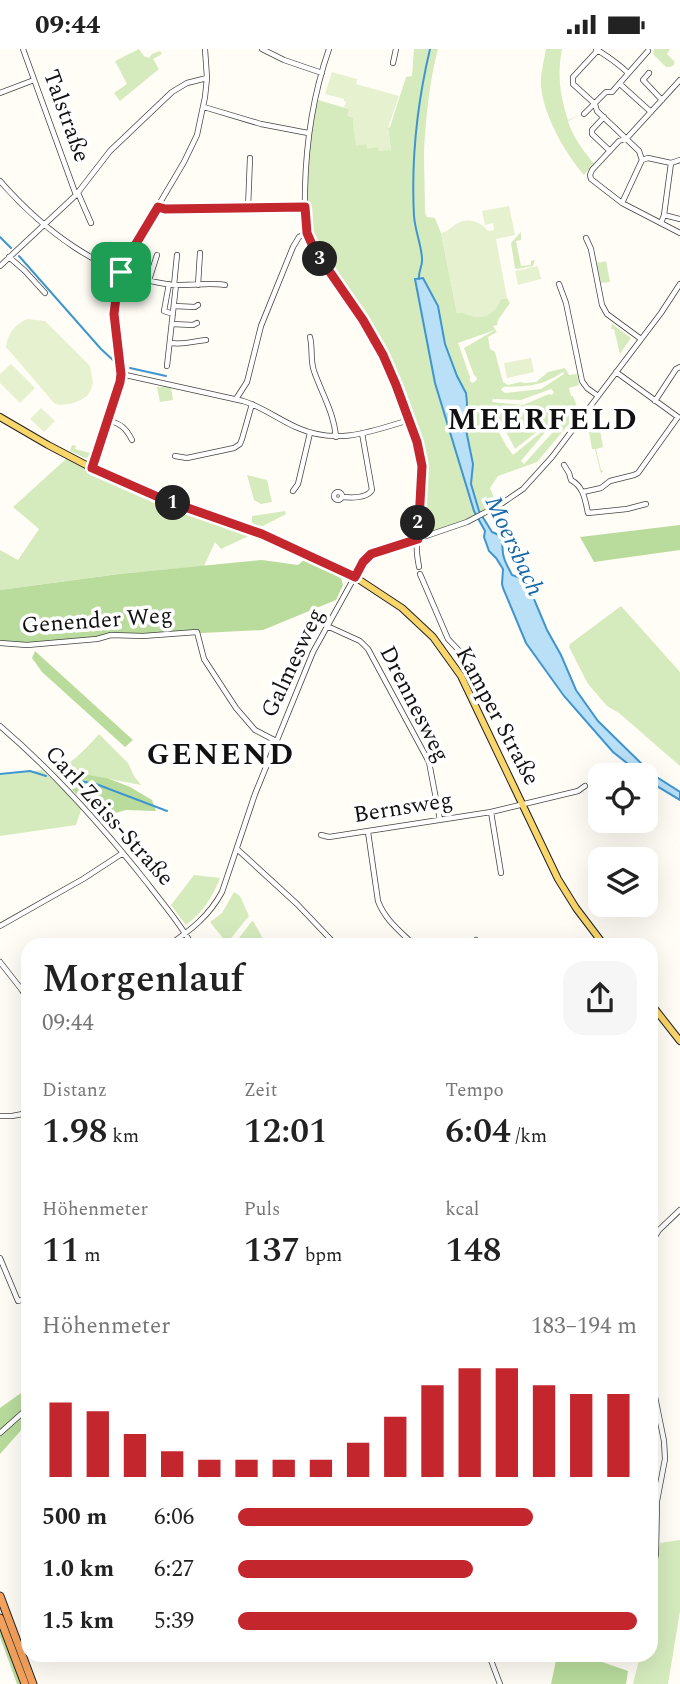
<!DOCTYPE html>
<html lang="de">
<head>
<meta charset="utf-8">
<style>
  body { margin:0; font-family:Spectral,serif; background:#f6f6f6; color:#222; height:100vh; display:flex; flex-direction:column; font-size:26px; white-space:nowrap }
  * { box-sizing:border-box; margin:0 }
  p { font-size:23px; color:#767676 }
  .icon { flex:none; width:38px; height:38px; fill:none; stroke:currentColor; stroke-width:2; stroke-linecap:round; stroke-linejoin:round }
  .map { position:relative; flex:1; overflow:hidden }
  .sheet { position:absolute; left:21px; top:889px; width:637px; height:724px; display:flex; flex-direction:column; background:#fff; border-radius:21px; box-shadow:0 7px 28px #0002 }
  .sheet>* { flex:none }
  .buttons { position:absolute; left:588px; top:714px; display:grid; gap:14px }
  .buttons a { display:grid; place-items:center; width:70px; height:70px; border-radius:14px; background:#fff; box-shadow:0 7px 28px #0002; font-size:35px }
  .pin { position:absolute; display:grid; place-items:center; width:60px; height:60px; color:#fff; margin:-30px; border-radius:14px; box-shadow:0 4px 10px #0006 }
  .km { position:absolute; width:35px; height:35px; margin:-18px; border-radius:50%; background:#222; color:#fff; font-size:19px; line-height:35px; text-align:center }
  .round { display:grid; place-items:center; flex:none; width:74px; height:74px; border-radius:21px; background:#f6f6f6 }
  .summary { display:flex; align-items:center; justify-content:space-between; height:119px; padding:0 21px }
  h1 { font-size:38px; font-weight:600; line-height:52px }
  .figures { display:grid; grid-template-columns:repeat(3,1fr); gap:10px; height:119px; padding:7px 21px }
  .figures div { display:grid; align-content:center }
  .figures b { font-size:35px; font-weight:600 }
  .figures small { font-size:19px; font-weight:400 }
  .figures p { font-size:19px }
  .chart { height:196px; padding:14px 21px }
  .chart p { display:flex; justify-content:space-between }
  .chart svg { width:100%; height:126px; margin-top:7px; stroke:#c4262e; stroke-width:6 }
  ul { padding:0 21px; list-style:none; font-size:23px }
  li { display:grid; grid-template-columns:112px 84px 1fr; align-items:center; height:52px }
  li i { height:18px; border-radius:9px; background:#c4262e }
  .status { display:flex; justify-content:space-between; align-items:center; height:49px; padding:0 35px; background:#fff; direction:ltr }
  .status svg { height:19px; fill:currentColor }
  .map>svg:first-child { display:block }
</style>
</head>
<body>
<div class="status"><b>09:44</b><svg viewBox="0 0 49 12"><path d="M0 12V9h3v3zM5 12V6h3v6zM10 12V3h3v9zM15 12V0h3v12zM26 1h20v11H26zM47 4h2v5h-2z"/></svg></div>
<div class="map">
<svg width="680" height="1635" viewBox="0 0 680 1635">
  <rect width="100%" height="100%" fill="#fffdf5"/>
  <!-- green -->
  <path fill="#d5ebbd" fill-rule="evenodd" d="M139 0 144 7 149 9 152 5 160 2 162 5 153 10 159 20 120 52 114 44 127 35 115 12Z
    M414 0H438C429 34 426 68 424 103 424 124 425 144 425 164L427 168 435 169 441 184 457 264 462 263 469 266 501 250 507 249 510 254 498 271 497 276 493 277 497 283 488 288 490 300 495 303 503 333 508 336 520 333 525 334 536 333 548 323 565 319 569 326 577 325 579 336 569 339 571 347H573L579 363 537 413 498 427 490 439 497 456 461 473 426 484 423 483 421 477 425 417 420 394 398 333 378 291 366 270 320 205 315 196 309 178 307 156 309 107 312 77 318 51 349 60 367 95 391 101 388 79 390 78 406 28 412 27ZM495 281 464 299 474 326 477 329 476 332 472 334 470 332V328L458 294ZM563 323 564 325 541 340 505 344 501 341 503 338C529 337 540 338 563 323ZM551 340 554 343 552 346 549 345 523 356 492 353 493 350 521 351ZM570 356 572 358V362L524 415 521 412 566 358ZM493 361 496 363 515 400 543 378 545 380 513 406 507 398 490 367 489 364Z
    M546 0H562C557 25 560 47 568 71L580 66 568 72C573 89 584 102 594 115L584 126C565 104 544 67 541 38 540 26 544 12 546 0Z
    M654 0H670L667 5 676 14 674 13V16L670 18H666L653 5Z
    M521 183V191L516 192 521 217 531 216V212L535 211 533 217 517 220 515 219 511 194Z
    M606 212 610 233 601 234 597 214Z
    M612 275 631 289 620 305 614 280H611Z
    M155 335 171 339 173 351 160 353 157 338H165Z
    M103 378 95 398 89 408 85 409 70 402 72 396 76 397 75 400 90 404 98 379Z
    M600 381 603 398 596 400 601 421 603 422 601 425 595 400H592L589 383Z
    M66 410 150 449 253 485 221 500 215 493 204 517 118 525 0 541V501L18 511 39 480 13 458Z
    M247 426 267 431 272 453 261 455 254 451Z
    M285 462 286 465 263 477 252 476V467Z
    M621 557 680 623V717L619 664 607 657 588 635 569 598 570 595Z
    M99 685 128 714 134 727 141 736 79 724 67 735 55 723C73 713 85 701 99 685Z
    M42 721 82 758 76 776 0 787V726Z
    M194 826 220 829C212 849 203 863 186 876L171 856Z
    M234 843 240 847 249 867 227 894 210 873 222 864Z
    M253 872 261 886 264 896H234L251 873Z
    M680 1491V1562L668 1635H633L640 1607 651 1606V1546L660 1494Z"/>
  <!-- forest -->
  <path fill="#b9dc9c" d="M680 476V501L594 513 580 488Z
    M305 510 341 528 343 536 336 551 263 581 143 587 111 586 64 594H0V541L119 525 262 511 298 516Z
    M35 602 133 691 125 698 42 623 32 609Z
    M78 724 107 729 130 738 152 751 156 762 126 761 98 769 67 735Z
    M28 1339V1377L23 1379 0 1405V1359Z
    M0 1573 22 1635H17L0 1588Z
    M557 1607H585L628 1622 626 1635H551Z"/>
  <!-- pitch -->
  <path fill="#e6f2cf" d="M332 23 357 30 356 35 399 47 388 79 391 101 379 102 378 98 367 100 366 95 356 97 353 75V69L347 67 349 60 344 58 346 53 344 52V50L325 45Z
    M509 157 515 186 496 190 507 249 501 250C497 262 487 270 474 268 466 266 465 263 457 264L441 184C449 182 450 179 456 175 468 168 480 172 488 182L494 181 493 174 485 176 482 162Z
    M538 217 541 230 518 236 515 222Z
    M27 270 45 272 90 317 93 334 91 341 87 347 79 352 70 355 59 356 54 354 6 298C8 284 14 276 27 270Z
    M531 309 534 323 507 329 504 314Z
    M11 315 35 339 20 354 0 334V325Z
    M41 359 55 372 44 383 30 370Z"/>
  <!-- water -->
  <path fill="#b9e0f7" stroke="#3f96cf" stroke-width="2" d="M423 229 438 257 445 295 457 327 466 344 467 354 466 381 473 415 471 435 479 462 492 483C507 488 500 497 504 509 506 515 509 520 512 526L526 531 547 581 561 606 576 641 598 672 652 725 680 743V751L647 731 646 726H642L613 703 564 647 526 594 503 539 502 535 503 520 496 509 489 502 484 488 485 482 474 462 435 334 415 230Z"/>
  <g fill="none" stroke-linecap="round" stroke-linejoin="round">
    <!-- stream -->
    <path stroke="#3f96cf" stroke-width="2" d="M0 188 11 199
      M19 207 101 300 114 312
      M419 230C418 222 423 217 422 209 421 195 415 181 414 167 411 110 417 55 430 0
      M130 319 166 327
      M0 725 30 722 46 727
      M63 729 96 735 167 762"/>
    <!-- minor casing -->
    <g stroke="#444" stroke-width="6">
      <path id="minor" d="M23 0 76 146
        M262 0 284 11 322 24
        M329 0C313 46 306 93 305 141 305 155 304 170 307 184 316 214 344 243 362 269 386 306 403 349 416 390 427 425 417 461 417 496 416 503 418 511 419 518
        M596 0C607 7 619 15 628 24
        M598 1 573 28V35L595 55 597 62 639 102 642 111 648 109 671 114 680 111
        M393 14 396 0
        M649 24 643 31 662 51
        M680 31 627 89 619 92 592 121 590 126 591 130 622 154 680 184
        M620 35 651 63
        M0 44 34 31
        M204 58 261 75 308 84
        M584 65 606 43H612L648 2
        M604 68 592 81V85L610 102
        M0 132C43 181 100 225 166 235 186 238 206 233 225 236
        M78 144 91 174
        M622 154 642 111
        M158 158 165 160 305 158
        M248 159 250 109
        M664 166 680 170
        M661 174 664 166 671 114
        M586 189 591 200 602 256 607 265 641 290
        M9 208 25 222 45 244
        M0 217 76 146 110 102 172 43 187 34 207 29
        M149 231 157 206
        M169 235 164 262 173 265
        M559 235 566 254 582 332 587 339 598 347
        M174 236 177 206
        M198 236 200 204
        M174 257 195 258 198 256
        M172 275 193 276 197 274
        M310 288C313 300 310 311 314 322 322 345 334 364 336 388
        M170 294C186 296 192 292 206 291
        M167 317 176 236
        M616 323 678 368
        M121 325 243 352C263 358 279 371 298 379 337 396 370 383 409 371
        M236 350 247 333 261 277 293 198 299 188 307 184
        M655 352 676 320 680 318
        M108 371C121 375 126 379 132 391
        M175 407 187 409 234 399 240 395 242 390 252 355
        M564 416 569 424 571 431C584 438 585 451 588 464L627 460 646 455
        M92 419 120 333 121 325 114 265 119 232 122 218 184 113 197 86 205 48 207 29 205 0
        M293 442 298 435 310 384
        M583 443 601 439 610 432 634 426 638 424 678 368
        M334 447a4 4 0 1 1 8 0a4 4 0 1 1-8 0Z
        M342 448C352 449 367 449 372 441L362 384
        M420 525 448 590 469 612
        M327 577 360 592 368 600 429 713 440 771
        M0 594 27 596 97 590 111 586 143 587 197 583 204 610 236 659 255 681 276 692
        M0 677C55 724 103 778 148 835 163 855 180 874 192 896
        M491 763 501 824
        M368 783 378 852C385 871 400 882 414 896
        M321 786 329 788 491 763 578 742 585 737
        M237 800 297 855 336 896
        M0 877 83 830 123 804
        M169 896C191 881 209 867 222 843L255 745 313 603 364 511 374 503 426 487 467 473 501 455 523 440 552 408 661 264 680 235
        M471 896 476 891
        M0 913 22 941 28 952
        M0 1067H12L28 1064
        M651 1194 659 1181 680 1161
        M0 1209 18 1252 28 1249
        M651 1328 664 1392 665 1410 657 1452 656 1504 651 1534
        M0 1384 28 1359
        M489 1606 500 1635"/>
    </g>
    <!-- major casing -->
    <g stroke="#222" stroke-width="8">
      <path id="major" d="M0 368 48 396 111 429 165 451 252 481 355 528 402 559 433 588 461 627 558 830 576 859 604 896
        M651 955 680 992"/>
    </g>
    <!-- highway casing -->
    <g stroke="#222" stroke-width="9">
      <path id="highway" d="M0 1547 33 1635
        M0 1569 25 1635"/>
    </g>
    <!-- minor -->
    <use href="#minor" stroke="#fff" stroke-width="4.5"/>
    <!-- major -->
    <use href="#major" stroke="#f9d66b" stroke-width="6"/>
    <!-- highway -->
    <use href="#highway" stroke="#f5a25d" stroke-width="7"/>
  </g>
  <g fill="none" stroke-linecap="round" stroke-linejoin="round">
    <!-- route casing -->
    <g stroke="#fff" stroke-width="14">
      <path id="route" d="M158 158 165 160 305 158 307 184 314 200 363 271 383 306 396 336 417 393 422 417 418 490 371 505 363 513 355 528 262 485 165 451 92 419 120 333 121 325 114 265 117 240 122 218Z"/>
    </g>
    <!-- route -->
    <use href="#route" stroke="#c4262e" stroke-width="9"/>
  </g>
  <g text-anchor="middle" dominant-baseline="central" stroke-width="7" stroke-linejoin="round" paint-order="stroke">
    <!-- street labels -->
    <g font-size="23" fill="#111" stroke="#fff">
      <text transform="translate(66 67) rotate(70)">Talstraße</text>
      <text transform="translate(97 572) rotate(-4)">Genender Weg</text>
      <text transform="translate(293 614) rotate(-65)">Galmesweg</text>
      <text transform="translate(414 655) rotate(63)">Drennesweg</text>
      <text transform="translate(497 667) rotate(62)">Kamper Straße</text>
      <text transform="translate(403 759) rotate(-9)">Bernsweg</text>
      <text transform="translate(109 767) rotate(48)">Carl-Zeiss-Straße</text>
    </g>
    <!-- water labels -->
    <g font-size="24" font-style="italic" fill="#1768a6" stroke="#fff">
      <text transform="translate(514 497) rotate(65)">Moersbach</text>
    </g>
    <!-- district labels -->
    <g font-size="30" font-weight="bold" letter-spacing="2" fill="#111" stroke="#fff">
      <text x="543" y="371">MEERFELD</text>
      <text x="221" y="706">GENEND</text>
    </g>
  </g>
</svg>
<div class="buttons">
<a><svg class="icon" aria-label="locate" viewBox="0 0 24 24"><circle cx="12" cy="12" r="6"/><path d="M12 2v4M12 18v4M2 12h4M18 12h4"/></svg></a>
<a><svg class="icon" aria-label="layers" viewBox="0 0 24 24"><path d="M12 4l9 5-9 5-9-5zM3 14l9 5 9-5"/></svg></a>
</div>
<div class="pin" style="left:121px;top:223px;background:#1e9e55"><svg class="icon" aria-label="arrive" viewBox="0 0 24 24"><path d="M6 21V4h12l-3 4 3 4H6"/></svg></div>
<b class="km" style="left:173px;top:454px">1</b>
<b class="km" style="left:418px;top:474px">2</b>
<b class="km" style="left:320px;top:210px">3</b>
<section class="sheet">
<div class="summary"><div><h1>Morgenlauf</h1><p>09:44</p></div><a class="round"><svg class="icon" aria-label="share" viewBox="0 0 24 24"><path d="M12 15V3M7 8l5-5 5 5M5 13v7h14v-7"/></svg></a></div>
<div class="figures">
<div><p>Distanz</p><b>1.98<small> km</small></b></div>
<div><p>Zeit</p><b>12:01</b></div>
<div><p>Tempo</p><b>6:04<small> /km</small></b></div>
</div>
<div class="figures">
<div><p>Höhenmeter</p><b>11<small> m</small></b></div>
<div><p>Puls</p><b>137<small> bpm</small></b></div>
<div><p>kcal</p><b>148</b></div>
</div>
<div class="chart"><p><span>Höhenmeter</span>183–194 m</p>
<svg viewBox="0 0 160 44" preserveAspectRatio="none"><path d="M5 44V18M15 44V21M25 44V29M35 44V35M45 44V38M55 44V38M65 44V38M75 44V38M85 44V32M95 44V23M105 44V12M115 44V6M125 44V6M135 44V12M145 44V15M155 44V15"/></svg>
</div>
<ul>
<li><b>500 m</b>6:06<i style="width:74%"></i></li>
<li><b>1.0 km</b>6:27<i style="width:59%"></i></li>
<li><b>1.5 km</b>5:39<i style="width:100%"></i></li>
</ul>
</section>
</div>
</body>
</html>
